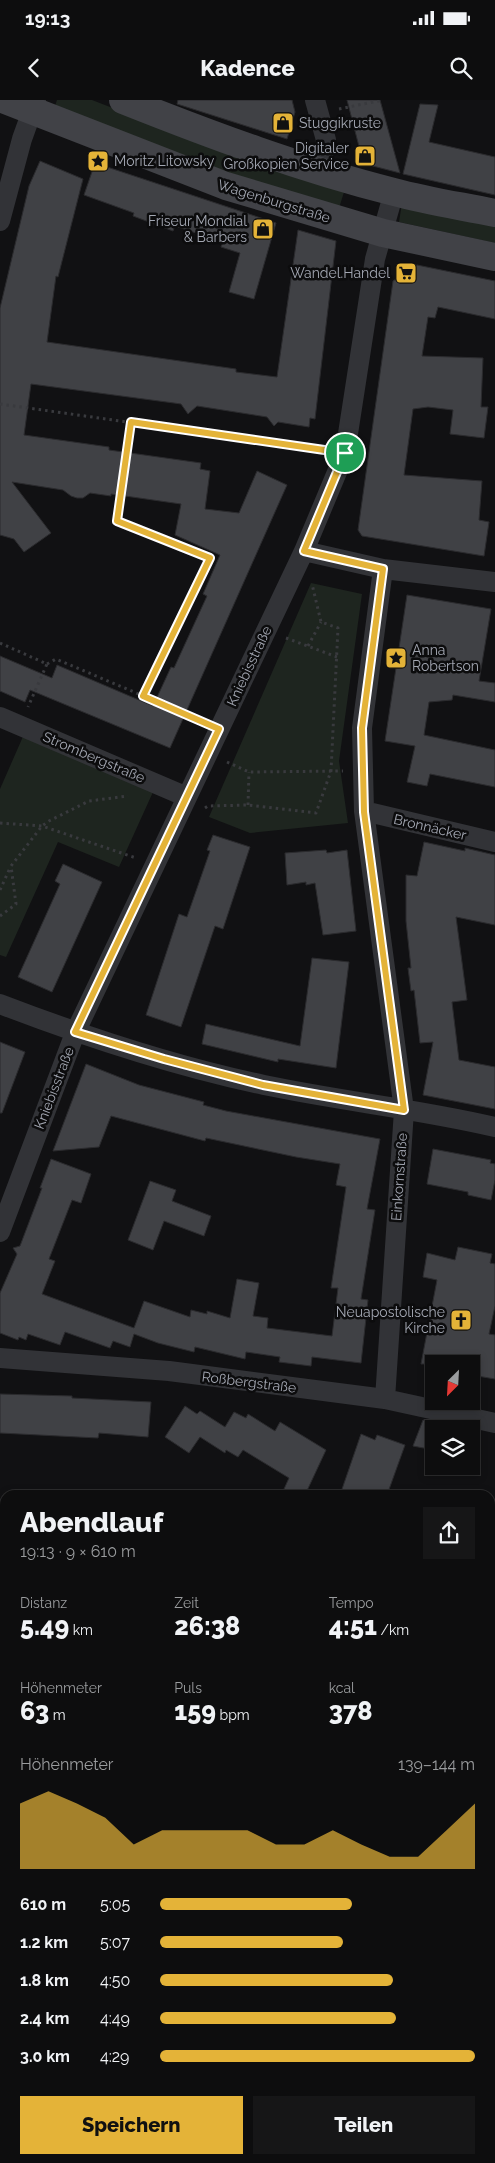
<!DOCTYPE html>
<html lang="de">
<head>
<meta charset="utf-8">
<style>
  body { margin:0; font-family:Raleway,sans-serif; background:#161617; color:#f1f3f6; height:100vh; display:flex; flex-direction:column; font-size:19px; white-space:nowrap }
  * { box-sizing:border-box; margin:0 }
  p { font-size:16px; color:#9a9c9e }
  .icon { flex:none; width:28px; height:28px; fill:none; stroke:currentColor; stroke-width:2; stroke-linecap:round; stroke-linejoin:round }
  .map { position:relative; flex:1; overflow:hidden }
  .sheet { position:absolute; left:0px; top:1390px; width:495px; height:674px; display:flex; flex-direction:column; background:#0d0d0e; border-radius:15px 15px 0 0; box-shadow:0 2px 8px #0003,0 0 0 1px #2d2d2e }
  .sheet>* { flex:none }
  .needle { width:32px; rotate:204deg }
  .tools { position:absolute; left:425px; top:1255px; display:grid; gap:10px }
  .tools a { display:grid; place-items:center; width:55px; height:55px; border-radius:0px; background:#0d0d0e; box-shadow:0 2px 8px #0003,0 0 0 1px #2d2d2e; font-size:25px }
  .pin { position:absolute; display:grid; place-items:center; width:42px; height:42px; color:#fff; margin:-21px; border:2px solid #fff; border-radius:50%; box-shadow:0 1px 5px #0007 }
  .round { display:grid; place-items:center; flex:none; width:52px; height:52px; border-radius:0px; background:#161617 }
  .summary { display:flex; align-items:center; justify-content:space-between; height:85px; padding:0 20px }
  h1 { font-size:28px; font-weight:800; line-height:38px }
  .stats { display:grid; grid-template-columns:repeat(3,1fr); gap:8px; height:85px; padding:5px 20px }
  .stats div { display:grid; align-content:center }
  .stats b { font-size:25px; font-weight:800 }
  .stats small { font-size:14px; font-weight:400 }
  .stats p { font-size:14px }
  .chart { height:140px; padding:10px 20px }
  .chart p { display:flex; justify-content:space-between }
  .chart svg { width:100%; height:90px; margin-top:5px; fill:#e4b338; opacity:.7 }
  .button { display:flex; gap:10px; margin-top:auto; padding:10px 20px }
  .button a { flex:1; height:58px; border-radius:0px; background:#e4b338; color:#111; font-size:20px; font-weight:800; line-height:58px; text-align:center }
  .button a+a { background:#161617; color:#f1f3f6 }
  ul { padding:0 20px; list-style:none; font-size:16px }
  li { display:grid; grid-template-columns:80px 60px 1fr; align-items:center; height:38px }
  li i { height:12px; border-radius:6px; background:#e4b338 }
  .status { display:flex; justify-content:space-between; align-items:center; height:35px; padding:0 25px; background:#0d0d0e; direction:ltr }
  .status svg { height:14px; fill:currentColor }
  header { display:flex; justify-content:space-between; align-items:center; height:65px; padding:0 20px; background:#0d0d0e; font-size:22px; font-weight:800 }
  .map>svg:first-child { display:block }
</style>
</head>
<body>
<div class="status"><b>19:13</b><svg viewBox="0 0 49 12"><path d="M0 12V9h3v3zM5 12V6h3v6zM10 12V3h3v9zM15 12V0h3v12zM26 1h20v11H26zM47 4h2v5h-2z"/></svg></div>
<header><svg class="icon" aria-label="back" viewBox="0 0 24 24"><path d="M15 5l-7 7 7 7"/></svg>Kadence<svg class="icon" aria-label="search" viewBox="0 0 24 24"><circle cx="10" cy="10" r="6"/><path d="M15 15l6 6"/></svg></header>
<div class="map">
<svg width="495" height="2063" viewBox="0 0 495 2063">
  <rect width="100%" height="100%" fill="#111113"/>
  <!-- green -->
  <path fill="#1e251f" d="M57 0H92L203 43 345 89 339 108 199 63 54 9Z
    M402 103 495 122V143L399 122Z
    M311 483 362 494 339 661 348 723 250 733 209 717Z
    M25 632 153 692 119 767 58 742 6 857 0 855V689Z"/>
  <!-- building -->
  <path fill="#404145" stroke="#2b2b2e" d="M178 0H292L295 12 287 39 177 4Z
    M347 0H380L400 73 369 65 362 58Z
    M420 4 438 5 429 42 495 57V95L403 74Z
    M40 61 83 79 58 177 56 176 47 242 236 269V272L277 277 298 130 336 141 315 319 310 318 309 327 278 322 274 326 267 317 197 306 188 314 181 304 174 303 31 284 24 335 109 347V350L201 363 200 369 210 371 205 409 239 413 257 371 287 385 170 648 30 590 25 602 0 591V556L52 578 57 565 153 606 171 567 174 568 207 496 203 494 220 455 175 435 181 404 111 394V396L90 393 83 398H77L71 396 63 390 12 382 51 433 24 452 14 439 0 435V208L29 86Z
    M95 63 276 123 254 199 229 192 240 153 221 147 223 142 175 126 173 131 133 116 134 113 84 95Z
    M417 165 495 181V219L438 207 435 218 428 217 422 256 483 258 481 307H488L484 338 450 334 453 310 428 307 413 309 404 375 482 381 479 420 489 422 484 456 362 436 358 430 393 181Z
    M407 495 491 509 479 581 495 583V602L453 595 452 600 429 602 424 635 495 650V687L430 674 427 686 407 682 415 646 385 641Z
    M213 735 250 747 223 829 215 826 181 927 146 915 179 814 187 817 210 751 207 750Z
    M424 742 465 751V748L495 755V825L456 817 467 900 452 902 459 960 495 967V1009L423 995 433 942 420 943 414 890 411 891 408 868H411L406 821V775L417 776Z
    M326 750 327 753 347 750 356 831 323 835 315 783 306 785V782L287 785 285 753Z
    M63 764 102 782 52 892 18 877 60 784 55 781Z
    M312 858 349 862 336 968 278 959V962L202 944 206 924 300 946Z
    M0 942 25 952 2 1013H0Z
    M86 964 139 985 204 1002 203 1005 226 1011 380 1039 367 1109 375 1110 361 1199 368 1200 361 1263 312 1257 311 1266 279 1262 280 1257 246 1252 245 1259 195 1247 194 1252 158 1243 134 1234 130 1247 113 1241 110 1248 65 1232 60 1245 28 1234 26 1240 19 1237 18 1240 0 1233V1193L17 1154 13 1148 20 1146 42 1088H40L51 1059 91 1074 81 1103 72 1100 49 1159 55 1161 42 1194 134 1228 144 1201 190 1217 191 1210 207 1214V1211L230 1218 237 1179 259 1183 253 1216 268 1218 267 1228 332 1236 338 1188H331L346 1087 336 1085 340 1064 296 1057 206 1038 205 1041 111 1016 99 1047 53 1051Z
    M433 1049 491 1060 490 1063 495 1064V1080L491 1100 468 1095V1092L427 1084Z
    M150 1081 176 1090 172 1101 211 1116 204 1136 164 1121 153 1150 128 1140Z
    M458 1147 492 1154 490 1163 495 1164V1206L489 1234 495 1235V1279L471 1275V1264H421L437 1180 423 1177 427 1153 455 1160Z
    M0 1294 72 1296V1298L151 1302 148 1337 99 1333 98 1338 0 1333Z
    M185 1306 197 1314 200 1311 225 1327 234 1312 246 1318 248 1314 275 1331 280 1322 326 1350 305 1395H296L284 1389 289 1378 243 1350 238 1357 226 1350 225 1353 200 1337 189 1353 165 1337Z
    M423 1320 434 1322V1350L413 1346Z
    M361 1334 375 1340 377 1335 405 1345 387 1395H340Z"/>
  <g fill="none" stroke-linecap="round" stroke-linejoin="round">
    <!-- path -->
    <path stroke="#393a3e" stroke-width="3" stroke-dasharray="2.5 4" stroke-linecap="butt" d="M339 9 383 0
      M0 304 325 350
      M131 322 117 421 210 458 143 596
      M286 538 337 557
      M0 543 47 564 28 607
      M308 546 321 522
      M47 564 56 559 200 620
      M227 662 249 672 343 671
      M248 705 249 672
      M205 708 208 706 248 705 316 713 331 671 338 528 321 522 312 484
      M0 723 42 726 136 758
      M0 790 10 768
      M0 816 16 804 11 766 42 726 49 721 89 701 128 696
      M0 1497H5"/>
    <!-- street -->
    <path stroke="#323337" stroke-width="20" d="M315 0 326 40 320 70
      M0 121 22 39 36 0
      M304 451 383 469 495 482
      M383 469 362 628 364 711 404 1010 385 1299
      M0 617 187 697
      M364 711 495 742
      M0 904C86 937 174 966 264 985 340 1001 419 1009 495 1027
      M0 1132 75 933 304 451 345 353 375 159 394 92
      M0 1258 169 1271 385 1299 495 1323
      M490 1589 495 1591
      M0 1956 5 1934
      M0 2062V2063"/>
    <!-- secondary -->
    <path stroke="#414247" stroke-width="28" d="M5 0 226 86 383 133 495 157
      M123 0C211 35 302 69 394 92 427 101 461 106 495 113
      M490 1836 495 1820
      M0 1864 5 1866
      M490 2006 495 2007
      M420 2063 421 2059"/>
  </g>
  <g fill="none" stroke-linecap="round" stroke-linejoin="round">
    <!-- route casing -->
    <g stroke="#fff" stroke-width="10">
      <path id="route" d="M131 322 345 353 304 451 383 469 362 628 364 712 404 1010 263 985 164 959 75 932 219 629 143 596 210 458 117 421Z"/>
    </g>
    <!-- route -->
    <use href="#route" stroke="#e4b338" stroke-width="6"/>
  </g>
  <!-- icons -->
  <defs>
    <g id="shop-square" transform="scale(1.125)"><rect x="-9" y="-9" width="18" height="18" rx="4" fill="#e4b338" stroke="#0c0c0d"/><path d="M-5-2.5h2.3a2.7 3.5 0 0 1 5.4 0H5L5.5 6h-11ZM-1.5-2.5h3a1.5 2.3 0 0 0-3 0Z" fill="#111"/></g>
    <g id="sight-square" transform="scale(1.125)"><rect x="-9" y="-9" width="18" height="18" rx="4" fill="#e4b338" stroke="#0c0c0d"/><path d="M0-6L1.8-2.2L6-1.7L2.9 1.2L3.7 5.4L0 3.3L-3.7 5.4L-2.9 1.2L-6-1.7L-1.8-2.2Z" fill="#111"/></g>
    <g id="supermarket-square" transform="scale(1.125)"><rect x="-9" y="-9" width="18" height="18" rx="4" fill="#e4b338" stroke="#0c0c0d"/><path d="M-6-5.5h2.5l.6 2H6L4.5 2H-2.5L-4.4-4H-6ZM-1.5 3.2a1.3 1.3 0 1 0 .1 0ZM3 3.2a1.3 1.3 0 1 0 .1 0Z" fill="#111"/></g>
    <g id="church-square" transform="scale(1.125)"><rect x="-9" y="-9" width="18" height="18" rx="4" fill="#e4b338" stroke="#0c0c0d"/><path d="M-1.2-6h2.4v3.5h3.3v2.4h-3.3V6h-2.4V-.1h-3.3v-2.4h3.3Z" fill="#111"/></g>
  </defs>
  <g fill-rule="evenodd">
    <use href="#shop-square" x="283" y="23"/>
    <use href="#shop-square" x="365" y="56"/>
    <use href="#sight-square" x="98" y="61"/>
    <use href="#shop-square" x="263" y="129"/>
    <use href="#supermarket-square" x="406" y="173"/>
    <use href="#sight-square" x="396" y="558"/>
    <use href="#church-square" x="461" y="1220"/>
  </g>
  <g text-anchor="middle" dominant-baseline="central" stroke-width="5" stroke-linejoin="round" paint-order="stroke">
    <!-- poi labels -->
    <g font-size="14" fill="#a3a7b2" stroke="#0c0c0d" text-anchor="end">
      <text x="299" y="23" text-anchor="start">Stuggikruste</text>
      <text x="349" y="48">Digitaler<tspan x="349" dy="16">Großkopien Service</tspan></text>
      <text x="114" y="61" text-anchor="start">Moritz Litowsky</text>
      <text x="247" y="121">Friseur Mondial<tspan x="247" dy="16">&amp; Barbers</tspan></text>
      <text x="390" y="173">Wandel.Handel</text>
      <text x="412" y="550" text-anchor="start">Anna<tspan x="412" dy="16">Robertson</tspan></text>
      <text x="445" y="1212">Neuapostolische<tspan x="445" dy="16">Kirche</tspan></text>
    </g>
    <!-- street labels -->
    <g font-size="14" fill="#a3a7b2" stroke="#0c0c0d">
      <text transform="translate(274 101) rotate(17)">Wagenburgstraße</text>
      <text transform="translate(249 566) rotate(-65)">Kniebisstraße</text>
      <text transform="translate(94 657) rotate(23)">Strombergstraße</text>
      <text transform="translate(430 727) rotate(13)">Bronnäcker</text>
      <text transform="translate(54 988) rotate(-69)">Kniebisstraße</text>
      <text transform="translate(399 1077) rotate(-86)">Einkornstraße</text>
      <text transform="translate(249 1282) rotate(7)">Roßbergstraße</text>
    </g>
  </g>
</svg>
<div class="tools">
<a><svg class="needle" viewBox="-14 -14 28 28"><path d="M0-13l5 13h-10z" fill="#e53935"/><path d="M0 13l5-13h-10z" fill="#9a9c9e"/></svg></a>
<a><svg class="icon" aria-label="layers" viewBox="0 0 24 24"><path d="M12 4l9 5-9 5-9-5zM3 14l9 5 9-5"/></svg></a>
</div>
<div class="pin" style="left:345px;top:353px;background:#1e9e55"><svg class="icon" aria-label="arrive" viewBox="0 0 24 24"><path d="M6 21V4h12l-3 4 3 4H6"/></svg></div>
<section class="sheet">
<div class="summary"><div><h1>Abendlauf</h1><p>19:13 · 9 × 610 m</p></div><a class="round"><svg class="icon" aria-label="share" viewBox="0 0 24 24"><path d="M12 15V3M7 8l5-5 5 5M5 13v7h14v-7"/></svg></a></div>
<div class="stats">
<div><p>Distanz</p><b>5.49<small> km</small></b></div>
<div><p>Zeit</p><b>26:38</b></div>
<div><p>Tempo</p><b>4:51<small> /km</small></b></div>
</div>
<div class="stats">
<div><p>Höhenmeter</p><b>63<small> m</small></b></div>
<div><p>Puls</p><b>159<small> bpm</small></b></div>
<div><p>kcal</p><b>378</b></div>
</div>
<div class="chart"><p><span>Höhenmeter</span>139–144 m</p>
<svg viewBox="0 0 160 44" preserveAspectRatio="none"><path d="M0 44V12L10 6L20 12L30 19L40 32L50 25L60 25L70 25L80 25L90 32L100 32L110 25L120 32L130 38L140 38L150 25L160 12V44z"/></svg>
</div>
<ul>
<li><b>610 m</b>5:05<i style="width:61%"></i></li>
<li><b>1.2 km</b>5:07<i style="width:58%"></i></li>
<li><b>1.8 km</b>4:50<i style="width:74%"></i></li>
<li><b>2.4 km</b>4:49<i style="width:75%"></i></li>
<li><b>3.0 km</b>4:29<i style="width:100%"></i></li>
</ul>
<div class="button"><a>Speichern</a><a>Teilen</a></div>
</section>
</div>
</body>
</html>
